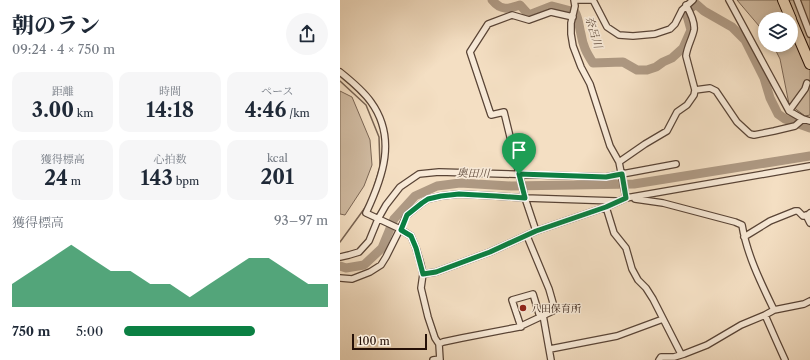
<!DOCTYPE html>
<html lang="ja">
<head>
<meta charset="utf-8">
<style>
  body { margin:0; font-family:"Libre Caslon Text","Noto Serif JP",serif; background:#f6f6f7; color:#1f2937; height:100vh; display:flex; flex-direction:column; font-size:15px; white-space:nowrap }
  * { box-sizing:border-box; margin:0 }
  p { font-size:13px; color:#747a83 }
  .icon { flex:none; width:22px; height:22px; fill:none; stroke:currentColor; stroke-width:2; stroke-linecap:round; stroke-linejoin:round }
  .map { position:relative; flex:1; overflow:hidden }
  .sheet { display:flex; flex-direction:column; background:#fff; width:340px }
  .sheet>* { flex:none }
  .tools { position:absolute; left:418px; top:12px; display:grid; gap:8px }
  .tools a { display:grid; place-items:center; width:40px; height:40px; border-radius:50%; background:#fff; box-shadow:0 2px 6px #0003; font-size:20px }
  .scale { position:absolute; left:12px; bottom:10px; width:75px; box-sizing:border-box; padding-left:4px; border:2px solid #251007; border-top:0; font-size:11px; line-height:14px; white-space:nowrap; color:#251007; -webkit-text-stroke:3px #f8ead8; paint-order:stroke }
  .pin { position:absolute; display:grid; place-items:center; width:34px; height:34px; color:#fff; margin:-41px -17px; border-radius:50% 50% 50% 0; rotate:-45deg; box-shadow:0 0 4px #0007 }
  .pin .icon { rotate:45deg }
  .round { display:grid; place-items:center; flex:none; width:42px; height:42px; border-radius:21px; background:#f6f6f7 }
  .head { display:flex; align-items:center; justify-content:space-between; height:68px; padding:0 12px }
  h1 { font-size:22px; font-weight:800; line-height:30px }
  .metrics { display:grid; grid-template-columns:repeat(3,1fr); gap:6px; height:68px; padding:4px 12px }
  .metrics div { display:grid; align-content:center; border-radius:10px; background:#f6f6f7; text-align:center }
  .metrics b { font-size:20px; font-weight:800 }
  .metrics small { font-size:11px; font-weight:400 }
  .metrics p { font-size:11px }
  .chart { height:112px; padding:8px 12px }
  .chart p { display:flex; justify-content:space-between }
  .chart svg { width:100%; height:72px; margin-top:4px; fill:#0b8043; opacity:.7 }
  ul { padding:0 12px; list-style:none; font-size:13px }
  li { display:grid; grid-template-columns:64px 48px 1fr; align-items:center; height:30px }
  li i { height:10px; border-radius:5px; background:#0b8043 }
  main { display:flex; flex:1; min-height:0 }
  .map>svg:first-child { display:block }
</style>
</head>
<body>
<main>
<section class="sheet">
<div class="head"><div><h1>朝のラン</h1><p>09:24 · 4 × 750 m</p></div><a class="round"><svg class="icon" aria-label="share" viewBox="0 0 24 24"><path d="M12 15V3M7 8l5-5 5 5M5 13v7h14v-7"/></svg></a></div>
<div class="metrics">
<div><p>距離</p><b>3.00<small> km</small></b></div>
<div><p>時間</p><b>14:18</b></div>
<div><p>ペース</p><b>4:46<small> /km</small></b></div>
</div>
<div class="metrics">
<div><p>獲得標高</p><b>24<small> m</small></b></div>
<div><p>心拍数</p><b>143<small> bpm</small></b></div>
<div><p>kcal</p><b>201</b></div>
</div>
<div class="chart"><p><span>獲得標高</span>93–97 m</p>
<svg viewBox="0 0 160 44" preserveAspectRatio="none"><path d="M0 44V30L10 22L20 14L30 6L40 14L50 22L60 22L70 30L80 30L90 38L100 30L110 22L120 14L130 14L140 22L150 30L160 30V44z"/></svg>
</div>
<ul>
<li><b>750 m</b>5:00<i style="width:64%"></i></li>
</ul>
</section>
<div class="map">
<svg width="470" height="360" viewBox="0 0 470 360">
  <rect width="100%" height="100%" fill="#f4dfc3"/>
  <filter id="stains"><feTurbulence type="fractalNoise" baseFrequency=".005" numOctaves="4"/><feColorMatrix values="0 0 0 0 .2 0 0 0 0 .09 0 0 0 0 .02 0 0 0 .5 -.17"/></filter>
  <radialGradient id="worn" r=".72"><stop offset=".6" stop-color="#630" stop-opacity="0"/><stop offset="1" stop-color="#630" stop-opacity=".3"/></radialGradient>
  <!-- green -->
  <path fill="#d1bca3" stroke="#7b6655" d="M397 0H470V115L465 116 449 104 440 59 433 45H451V19H425V33Z
    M0 91 12 97 30 140 32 165 24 186 5 215 0 214Z"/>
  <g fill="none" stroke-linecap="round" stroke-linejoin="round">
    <!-- stream -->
    <path stroke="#776251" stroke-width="1.5" d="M0 81 26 105 39 137 40 167 34 187
      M0 242 27 205"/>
    <!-- river -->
    <path stroke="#ae9983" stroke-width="9" d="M152 0C161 11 168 9 180 5L189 15 212 6 235 12C239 19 239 27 241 34 243 46 246 52 253 63L283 62 297 70H307L316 67 323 62 332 58 343 48 351 30 346 12 356 4 364 11 392 27 405 40 424 78 430 98 438 114 445 119 470 128
      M0 266 6 268 24 265 42 248 54 219 75 196 97 186 120 183 171 186 294 184 470 156"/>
    <!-- street casing -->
    <g stroke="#594436" stroke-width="8">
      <path id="street" d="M234 0 235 6 231 23V34L233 46 241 67 250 84 270 146 279 162 286 198
        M234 0H253L267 27 279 35 293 36 315 34 330 29 335 24 342 10 353 0
        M389 0 449 111 463 119 470 121
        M457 0 470 34
        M0 72C10 80 24 92 31 102 57 138 43 177 26 213L58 228 71 236 76 248 81 265 83 274 81 288 88 317 95 338 99 344 100 360
        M355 90 370 88 376 91 397 122 410 134 414 135 434 131 455 126 463 119
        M449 111 465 89 467 83
        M279 162 305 144 327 131 337 112 347 105 354 95 355 90 346 56C347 47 352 39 354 30 355 23 350 12 346 5
        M295 199 323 203 395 222 402 225C407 255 421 283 434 310
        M266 207 274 233 286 248 292 269 298 280 306 288 313 299 341 354
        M466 215 470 223
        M196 231 185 198 164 112 151 115 130 52 148 24 172 15 189 20 211 12 233 17
        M404 237 430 221 455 211H458L463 216 468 215 470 213
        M0 257 9 255 19 252 29 241 38 219 46 205 60 187 79 174 99 172 266 177 336 164
        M83 274 96 272 150 252 196 231 266 207 286 198 470 166
        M0 278 12 279 30 272 41 265 46 257 67 215 82 203 88 199 101 196 119 194 156 196 185 198 276 201
        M203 315 211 360
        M425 315 436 340 445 360
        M181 327 172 300 193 294 200 317
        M99 344 103 342 122 338 179 327 215 310 209 289 187 236
        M210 349 277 336 323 319
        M93 360 100 359
        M319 360 321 357H334L344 354 367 345 401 325 425 315 434 310 464 304 470 301"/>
    </g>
    <!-- highway casing -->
    <g stroke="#251007" stroke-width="12">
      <path id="highway" d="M443 0 451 19
        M451 20 470 64"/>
    </g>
    <!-- street -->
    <use href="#street" stroke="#f8ead8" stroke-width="5.5"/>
    <!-- highway -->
    <use href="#highway" stroke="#f4dfc3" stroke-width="10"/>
  </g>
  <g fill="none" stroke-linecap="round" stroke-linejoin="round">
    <!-- route casing -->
    <g stroke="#fff" stroke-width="8">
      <path id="route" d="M179 174 266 177 282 174 286 198 266 207 196 231 150 252 96 272 83 274 76 248 71 236 61 230 67 215 82 203 88 199 101 196 119 194 156 196 185 198Z"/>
    </g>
    <!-- route -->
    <use href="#route" stroke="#0b8043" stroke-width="5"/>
  </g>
  <!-- markers -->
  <circle fill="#8f2418" stroke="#f8ead8" stroke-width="1.5" cx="183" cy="308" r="4"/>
  <g text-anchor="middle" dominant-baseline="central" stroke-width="3" stroke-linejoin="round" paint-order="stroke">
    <!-- poi labels -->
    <g font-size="10" fill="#251007" stroke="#f8ead8" text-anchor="start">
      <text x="191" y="308">八田保育所</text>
    </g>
    <!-- water labels -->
    <g font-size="11" font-style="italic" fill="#634e3f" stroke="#f8ead8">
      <text transform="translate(254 32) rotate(73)">奈呂川</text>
      <text transform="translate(133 173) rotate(1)">奥田川</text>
    </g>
  </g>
  <rect width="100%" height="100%" filter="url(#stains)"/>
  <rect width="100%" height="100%" fill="url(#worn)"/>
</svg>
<div class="tools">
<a><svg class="icon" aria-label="layers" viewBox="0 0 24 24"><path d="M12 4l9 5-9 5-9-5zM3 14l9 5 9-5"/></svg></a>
</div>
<div class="scale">100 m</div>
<div class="pin" style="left:179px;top:174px;background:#1e9e55"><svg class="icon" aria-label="arrive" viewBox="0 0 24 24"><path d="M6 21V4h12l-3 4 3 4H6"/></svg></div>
</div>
</main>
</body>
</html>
